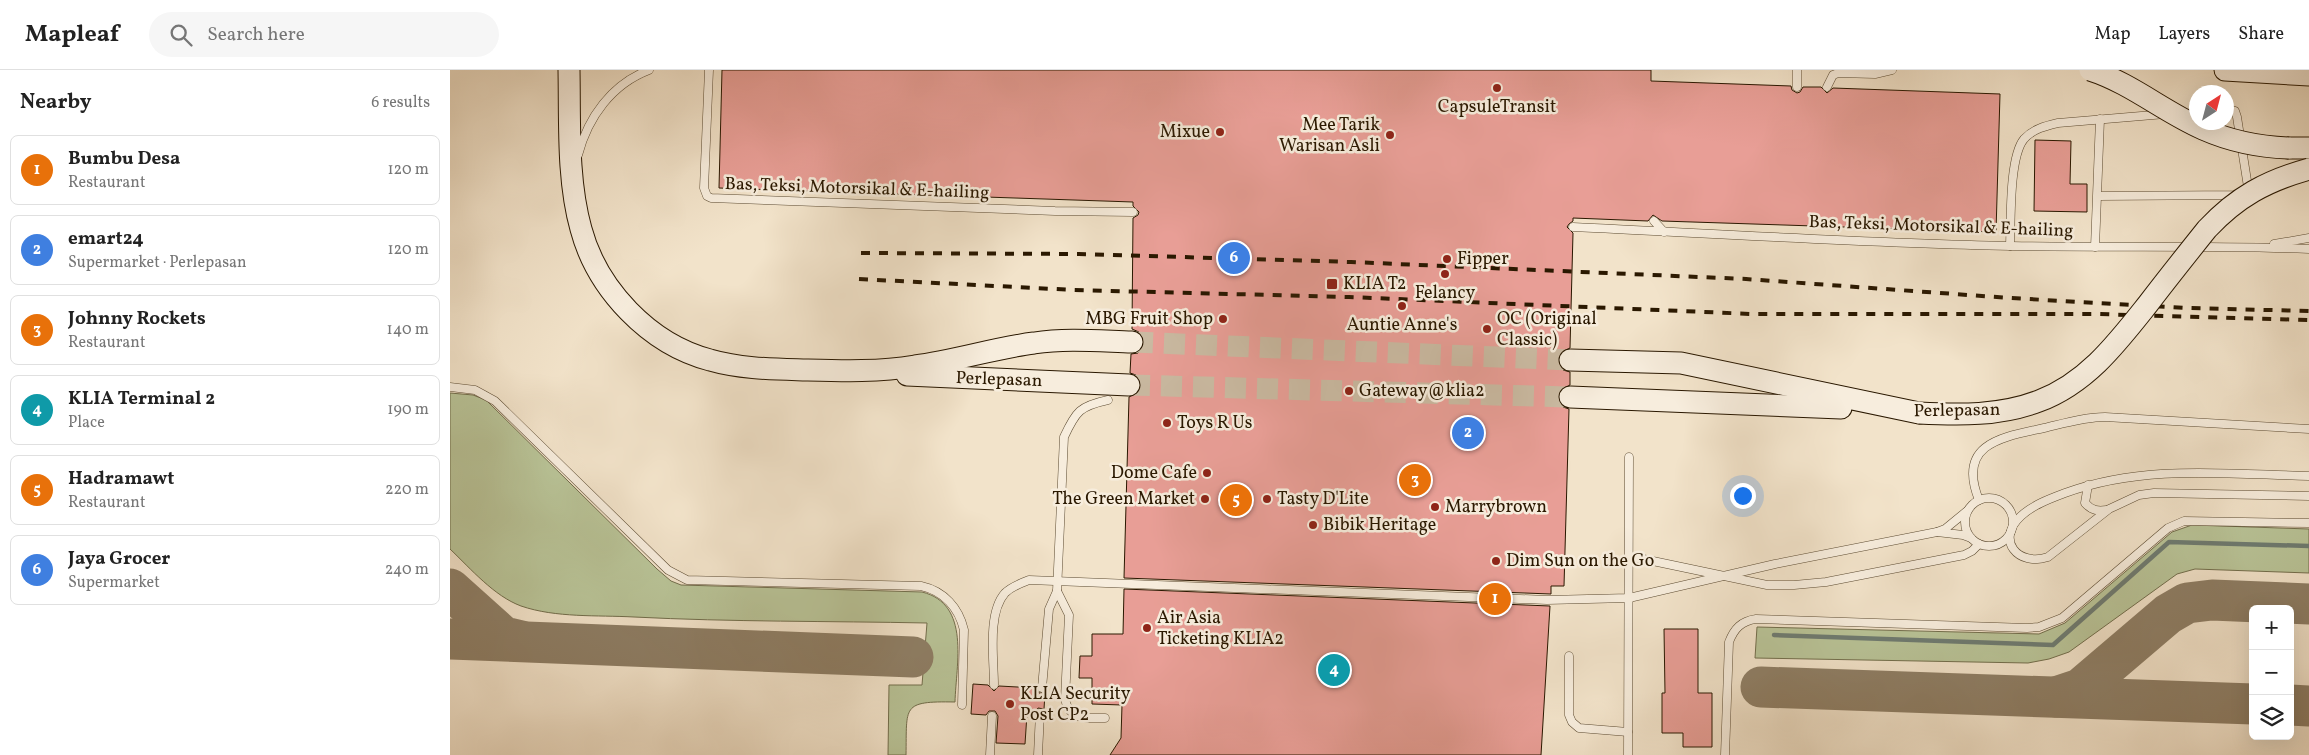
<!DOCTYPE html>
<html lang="en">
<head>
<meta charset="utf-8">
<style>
	:root { --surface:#fff; --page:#f6f6f6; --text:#222; --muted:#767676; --line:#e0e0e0; --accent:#2563eb }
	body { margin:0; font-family:Vollkorn,serif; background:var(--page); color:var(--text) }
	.controls { position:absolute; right:15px; bottom:15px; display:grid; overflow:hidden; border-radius:8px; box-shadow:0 5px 20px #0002 }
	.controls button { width:45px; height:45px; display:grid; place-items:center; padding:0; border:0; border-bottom:1px solid var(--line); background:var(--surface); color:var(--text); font:25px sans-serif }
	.compass { position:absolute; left:1739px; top:15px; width:45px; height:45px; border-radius:50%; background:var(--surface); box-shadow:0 5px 20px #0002; rotate:36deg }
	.you { position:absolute; left:1292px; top:425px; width:18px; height:18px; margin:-12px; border:4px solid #fff; border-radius:50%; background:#1a73e8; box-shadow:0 0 0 8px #1a73e833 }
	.badge { display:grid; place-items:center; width:32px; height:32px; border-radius:50%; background:var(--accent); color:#fff; font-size:16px; font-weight:700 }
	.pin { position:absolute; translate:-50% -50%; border:2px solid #fff; box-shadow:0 1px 5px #0006 }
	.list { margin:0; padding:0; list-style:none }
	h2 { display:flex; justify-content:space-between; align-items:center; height:65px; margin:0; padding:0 20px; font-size:21px }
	h2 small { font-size:16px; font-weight:400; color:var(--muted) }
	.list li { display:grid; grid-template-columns:32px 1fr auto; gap:15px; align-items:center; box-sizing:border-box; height:70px; margin:0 10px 10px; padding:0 10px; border:1px solid var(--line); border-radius:8px }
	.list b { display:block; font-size:19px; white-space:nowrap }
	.list p { margin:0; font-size:16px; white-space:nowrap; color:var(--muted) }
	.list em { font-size:16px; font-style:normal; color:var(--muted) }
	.icon { flex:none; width:28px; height:28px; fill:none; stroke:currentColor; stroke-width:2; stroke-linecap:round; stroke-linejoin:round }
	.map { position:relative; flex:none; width:1859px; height:685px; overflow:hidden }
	header { display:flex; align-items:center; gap:30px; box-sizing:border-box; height:70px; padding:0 25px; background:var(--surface); border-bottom:1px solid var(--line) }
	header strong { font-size:24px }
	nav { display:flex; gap:28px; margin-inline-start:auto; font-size:18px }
	.search { width:350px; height:45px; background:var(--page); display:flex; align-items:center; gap:12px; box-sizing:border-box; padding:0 18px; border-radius:28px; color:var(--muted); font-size:19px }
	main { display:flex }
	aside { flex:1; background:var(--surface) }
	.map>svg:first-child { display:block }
</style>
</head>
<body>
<header>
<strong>Mapleaf</strong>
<div class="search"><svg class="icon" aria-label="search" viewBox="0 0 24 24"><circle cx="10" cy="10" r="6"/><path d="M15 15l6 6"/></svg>Search here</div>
<nav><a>Map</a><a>Layers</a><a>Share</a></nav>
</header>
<main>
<aside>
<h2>Nearby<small>6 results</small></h2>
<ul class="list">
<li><span class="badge" style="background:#e8710a">1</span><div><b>Bumbu Desa</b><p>Restaurant</p></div><em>120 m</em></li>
<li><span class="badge" style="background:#3f7fe0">2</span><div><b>emart24</b><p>Supermarket · Perlepasan</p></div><em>120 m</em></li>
<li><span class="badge" style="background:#e8710a">3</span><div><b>Johnny Rockets</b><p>Restaurant</p></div><em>140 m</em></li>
<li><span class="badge" style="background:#0f9aa8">4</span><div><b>KLIA Terminal 2</b><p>Place</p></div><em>190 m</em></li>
<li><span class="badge" style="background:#e8710a">5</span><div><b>Hadramawt</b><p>Restaurant</p></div><em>220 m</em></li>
<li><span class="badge" style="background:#3f7fe0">6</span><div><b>Jaya Grocer</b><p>Supermarket</p></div><em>240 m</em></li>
</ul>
</aside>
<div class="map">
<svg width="1859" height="685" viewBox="0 0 1859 685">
	<rect width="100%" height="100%" fill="#f2e3ca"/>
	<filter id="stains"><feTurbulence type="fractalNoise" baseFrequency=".004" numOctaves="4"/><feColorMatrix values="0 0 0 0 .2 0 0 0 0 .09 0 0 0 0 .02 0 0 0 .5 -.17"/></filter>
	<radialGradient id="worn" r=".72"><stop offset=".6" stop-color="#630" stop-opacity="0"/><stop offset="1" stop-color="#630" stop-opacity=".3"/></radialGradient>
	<g fill="#b9c498" stroke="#726e4c">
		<path d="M0 323 23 325 36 330 207 499 221 511 231 515 472 522C521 534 506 594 505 632 451 631 457 636 456 685H438L439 615H472L477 553C379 551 282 552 184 547 147 545 106 548 71 536 44 526 21 499 0 479Z"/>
		<polygon points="1742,455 1859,459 1859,503 1745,499 1727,504 1619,582 1599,589 1578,593 1305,588 1307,557 1589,564 1615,553 1722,462"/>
	</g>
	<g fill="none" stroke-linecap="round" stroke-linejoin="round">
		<polyline stroke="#6e7b71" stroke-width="4.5" points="1324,565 1603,575 1719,472 1859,476"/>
		<g stroke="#8e7e65" stroke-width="41">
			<polyline points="0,519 49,563 54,567 71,571"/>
			<polyline points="0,569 463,587"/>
			<polyline points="1311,617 1803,634"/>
			<polyline points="1606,627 1630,619 1718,544 1737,533 1762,530 1859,534"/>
			<polyline points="1840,635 1859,636"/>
		</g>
	</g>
	<g fill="#e89e96" stroke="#2a1800">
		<polygon points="272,0 1201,0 1201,11 1341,16 1342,20 1347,23 1350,22 1353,17 1371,17 1377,23 1383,18 1550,24 1546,162 1212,151 1203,145 1198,151 1123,148 1123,151 1119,154 1117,157 1123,163 1120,278 1110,283 1108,290 1113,300 1120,302 1120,315 1110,320 1108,327 1113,337 1119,339 1114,516 1101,516 1101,524 674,508 679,327 689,322 691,315 686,305 680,303 681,284 688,283 693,278 694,272 689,262 682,259 683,148 688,145 689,142 683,136 683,132 269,118"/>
		<polygon points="1585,70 1621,71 1620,114 1637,114 1637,142 1584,141"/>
		<polygon points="674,519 1100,536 1091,685 660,685 671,668 672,635 642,634 642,608 629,608 630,586 642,586 642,564 673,564"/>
		<polygon points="1214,559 1248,559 1248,623 1262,623 1262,677 1233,677 1233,663 1212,663 1212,623 1215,623"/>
		<polygon points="523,614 538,615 544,621 549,616 586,618 589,623 595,623 594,639 588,638 584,645 577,644 575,674 546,673 548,646 545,641 539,641 536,645 521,644"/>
	</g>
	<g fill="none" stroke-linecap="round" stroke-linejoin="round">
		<g stroke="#cabaa2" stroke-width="21" stroke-dasharray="21 11" stroke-linecap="butt">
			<polyline points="682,272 1120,290"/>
			<polyline points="679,315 1120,327"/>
		</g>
		<g stroke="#5c4b32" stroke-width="9">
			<g id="lane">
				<polyline points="259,0 254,118 257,126 261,128 605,141 683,142"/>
				<polyline points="1347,0 1347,17"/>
				<polyline points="1377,17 1383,5 1388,3 1425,4 1442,0"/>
				<path d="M128 85C138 47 162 14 199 0"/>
				<polyline points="1648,126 1791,125 1797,122 1798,117 1787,47 1785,41 1776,39"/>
				<polyline points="1204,151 1214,162"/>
				<path d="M1123 157C1269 164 1415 173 1561 176 1660 178 1760 175 1859 179"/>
				<polyline points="1824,174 1859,168"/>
				<path d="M1560 176C1561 151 1559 87 1574 69 1583 59 1595 56 1608 53L1715 44"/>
				<polyline points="1645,177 1650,49"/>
				<path d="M0 317 25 320 45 331 218 500 237 510 471 516C494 521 509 538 514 560L512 635"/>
				<path d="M1859 406C1776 404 1694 394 1615 423 1599 429 1583 435 1571 446 1545 470 1568 497 1598 487L1659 439 1689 425 1704 423 1859 426"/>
				<path d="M1638 415 1635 433C1642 441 1648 441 1657 440"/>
				<circle cx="1539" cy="452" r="24"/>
				<path d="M1529 430C1506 373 1553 367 1594 358 1615 353 1635 347 1655 347L1859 359"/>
				<polyline points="1517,441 1495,459 1487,462 1513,465 1521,468"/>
				<polyline points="1179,486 1317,515 1344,515 1376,512 1514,485 1522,481 1529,474"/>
				<path d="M607 521 619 545 615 629C619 651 637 648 655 648"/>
				<polyline points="1119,586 1119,645 1122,652 1129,658 1178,662"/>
				<path d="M544 615C544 590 537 543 555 523 561 517 571 513 579 510L1097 530 1179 528 1325 494 1487 462"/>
				<path d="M592 618 599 539 607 521 614 367C626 341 630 336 658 330"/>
				<polyline points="540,685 542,646"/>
				<polyline points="588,685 590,643"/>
				<polyline points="1178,685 1179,387"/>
				<path d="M1275 685 1279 572C1284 559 1291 551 1306 549L1577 558 1589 557 1612 548 1718 458 1734 451 1859 453"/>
			</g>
		</g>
		<g stroke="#2a1800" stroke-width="23">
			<g id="secondary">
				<path d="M119 0C120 52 117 109 131 159 147 219 199 274 260 290 291 299 324 299 357 300 394 301 429 302 465 296 505 291 544 278 584 273 616 268 649 271 682 272"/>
				<polyline points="1775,0 1859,5"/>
				<polyline points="1839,78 1859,78"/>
				<polyline points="1120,290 1231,293 1469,343"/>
				<polyline points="457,305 679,315"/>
				<polyline points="1120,327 1391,338"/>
			</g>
		</g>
		<use href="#lane" stroke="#f7eddd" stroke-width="8"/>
		<use href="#secondary" stroke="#f7eddd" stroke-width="21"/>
		<g stroke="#2a1800" stroke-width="4" stroke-dasharray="9 9" stroke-linecap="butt">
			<polyline points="411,183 629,184 901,192 1296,209 1560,228 1737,238 1859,241"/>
			<polyline points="409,209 624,220 899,227 1302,244 1646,244 1859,250"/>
		</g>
		<g stroke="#2a1800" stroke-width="23" stroke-linecap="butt">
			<g id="secondary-bridge">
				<path d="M1640 0C1681 13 1714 42 1753 59 1780 71 1809 77 1839 78"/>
				<path d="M1469 343C1509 345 1550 346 1589 331 1637 313 1667 273 1698 234 1717 209 1737 184 1757 159 1787 127 1816 111 1859 99"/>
			</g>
		</g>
		<use href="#secondary-bridge" stroke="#f7eddd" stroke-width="21"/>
	</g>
	<g fill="#8f2418" stroke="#f7eddd" stroke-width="2">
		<circle cx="1047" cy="18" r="5"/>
		<circle cx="770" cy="62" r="5"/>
		<circle cx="940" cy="65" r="5"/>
		<circle cx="997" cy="189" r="5"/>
		<circle cx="995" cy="204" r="5"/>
		<rect x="876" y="208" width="12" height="12" rx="2.5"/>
		<circle cx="952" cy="236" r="5"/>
		<circle cx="773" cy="249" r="5"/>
		<circle cx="1037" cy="259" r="5"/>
		<circle cx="899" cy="321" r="5"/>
		<circle cx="717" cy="353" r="5"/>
		<circle cx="757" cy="403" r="5"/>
		<circle cx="755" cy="429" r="5"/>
		<circle cx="817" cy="429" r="5"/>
		<circle cx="985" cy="437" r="5"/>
		<circle cx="863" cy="455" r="5"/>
		<circle cx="1046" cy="491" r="5"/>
		<circle cx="697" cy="558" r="5"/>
		<circle cx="560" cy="634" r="5"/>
	</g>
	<g text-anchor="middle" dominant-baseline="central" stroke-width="5" stroke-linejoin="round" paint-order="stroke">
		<g font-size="18" fill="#2a1800" stroke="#f7eddd" text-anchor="start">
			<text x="1047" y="37" text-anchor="middle">CapsuleTransit</text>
			<text x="930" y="55" text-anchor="end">Mee Tarik<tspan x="930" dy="21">Warisan Asli</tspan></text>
			<text x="760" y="62" text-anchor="end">Mixue</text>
			<text x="1007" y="189">Fipper</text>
			<text x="893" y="214">KLIA T2</text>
			<text x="995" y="223" text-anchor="middle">Felancy</text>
			<text x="763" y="249" text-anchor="end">MBG Fruit Shop</text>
			<text x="1047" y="249">OC (Original<tspan x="1047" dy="21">Classic)</tspan></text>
			<text x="952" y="255" text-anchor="middle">Auntie Anne's</text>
			<text x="909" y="321">Gateway@klia2</text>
			<text x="727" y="353">Toys R Us</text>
			<text x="747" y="403" text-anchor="end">Dome Cafe</text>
			<text x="745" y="429" text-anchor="end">The Green Market</text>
			<text x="827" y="429">Tasty D'Lite</text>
			<text x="995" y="437">Marrybrown</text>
			<text x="873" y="455">Bibik Heritage</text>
			<text x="1056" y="491">Dim Sun on the Go</text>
			<text x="707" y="548">Air Asia<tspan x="707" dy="21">Ticketing KLIA2</tspan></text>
			<text x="570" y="624">KLIA Security<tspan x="570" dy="21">Post CP2</tspan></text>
		</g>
		<g font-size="18" fill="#2a1800" stroke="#f7eddd">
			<text transform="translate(407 119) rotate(2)">Bas, Teksi, Motorsikal &amp; E-hailing</text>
			<text transform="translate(1491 157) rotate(2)">Bas, Teksi, Motorsikal &amp; E-hailing</text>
			<text transform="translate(549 310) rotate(2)">Perlepasan</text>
			<text transform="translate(1507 341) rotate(-1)">Perlepasan</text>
		</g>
	</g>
	<rect width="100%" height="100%" filter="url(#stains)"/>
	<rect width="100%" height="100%" fill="url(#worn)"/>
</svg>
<div class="controls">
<button>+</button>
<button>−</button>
<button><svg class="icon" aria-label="layers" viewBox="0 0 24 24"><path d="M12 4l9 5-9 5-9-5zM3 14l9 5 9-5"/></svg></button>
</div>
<svg class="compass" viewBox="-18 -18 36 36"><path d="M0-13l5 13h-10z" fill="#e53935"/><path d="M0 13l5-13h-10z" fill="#767676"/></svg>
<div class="you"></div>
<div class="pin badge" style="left:1045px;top:529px;background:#e8710a">1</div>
<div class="pin badge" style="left:1018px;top:363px;background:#3f7fe0">2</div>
<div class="pin badge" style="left:965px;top:410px;background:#e8710a">3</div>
<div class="pin badge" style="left:884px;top:600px;background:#0f9aa8">4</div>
<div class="pin badge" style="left:786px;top:430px;background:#e8710a">5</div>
<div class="pin badge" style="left:784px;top:188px;background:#3f7fe0">6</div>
</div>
</main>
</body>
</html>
